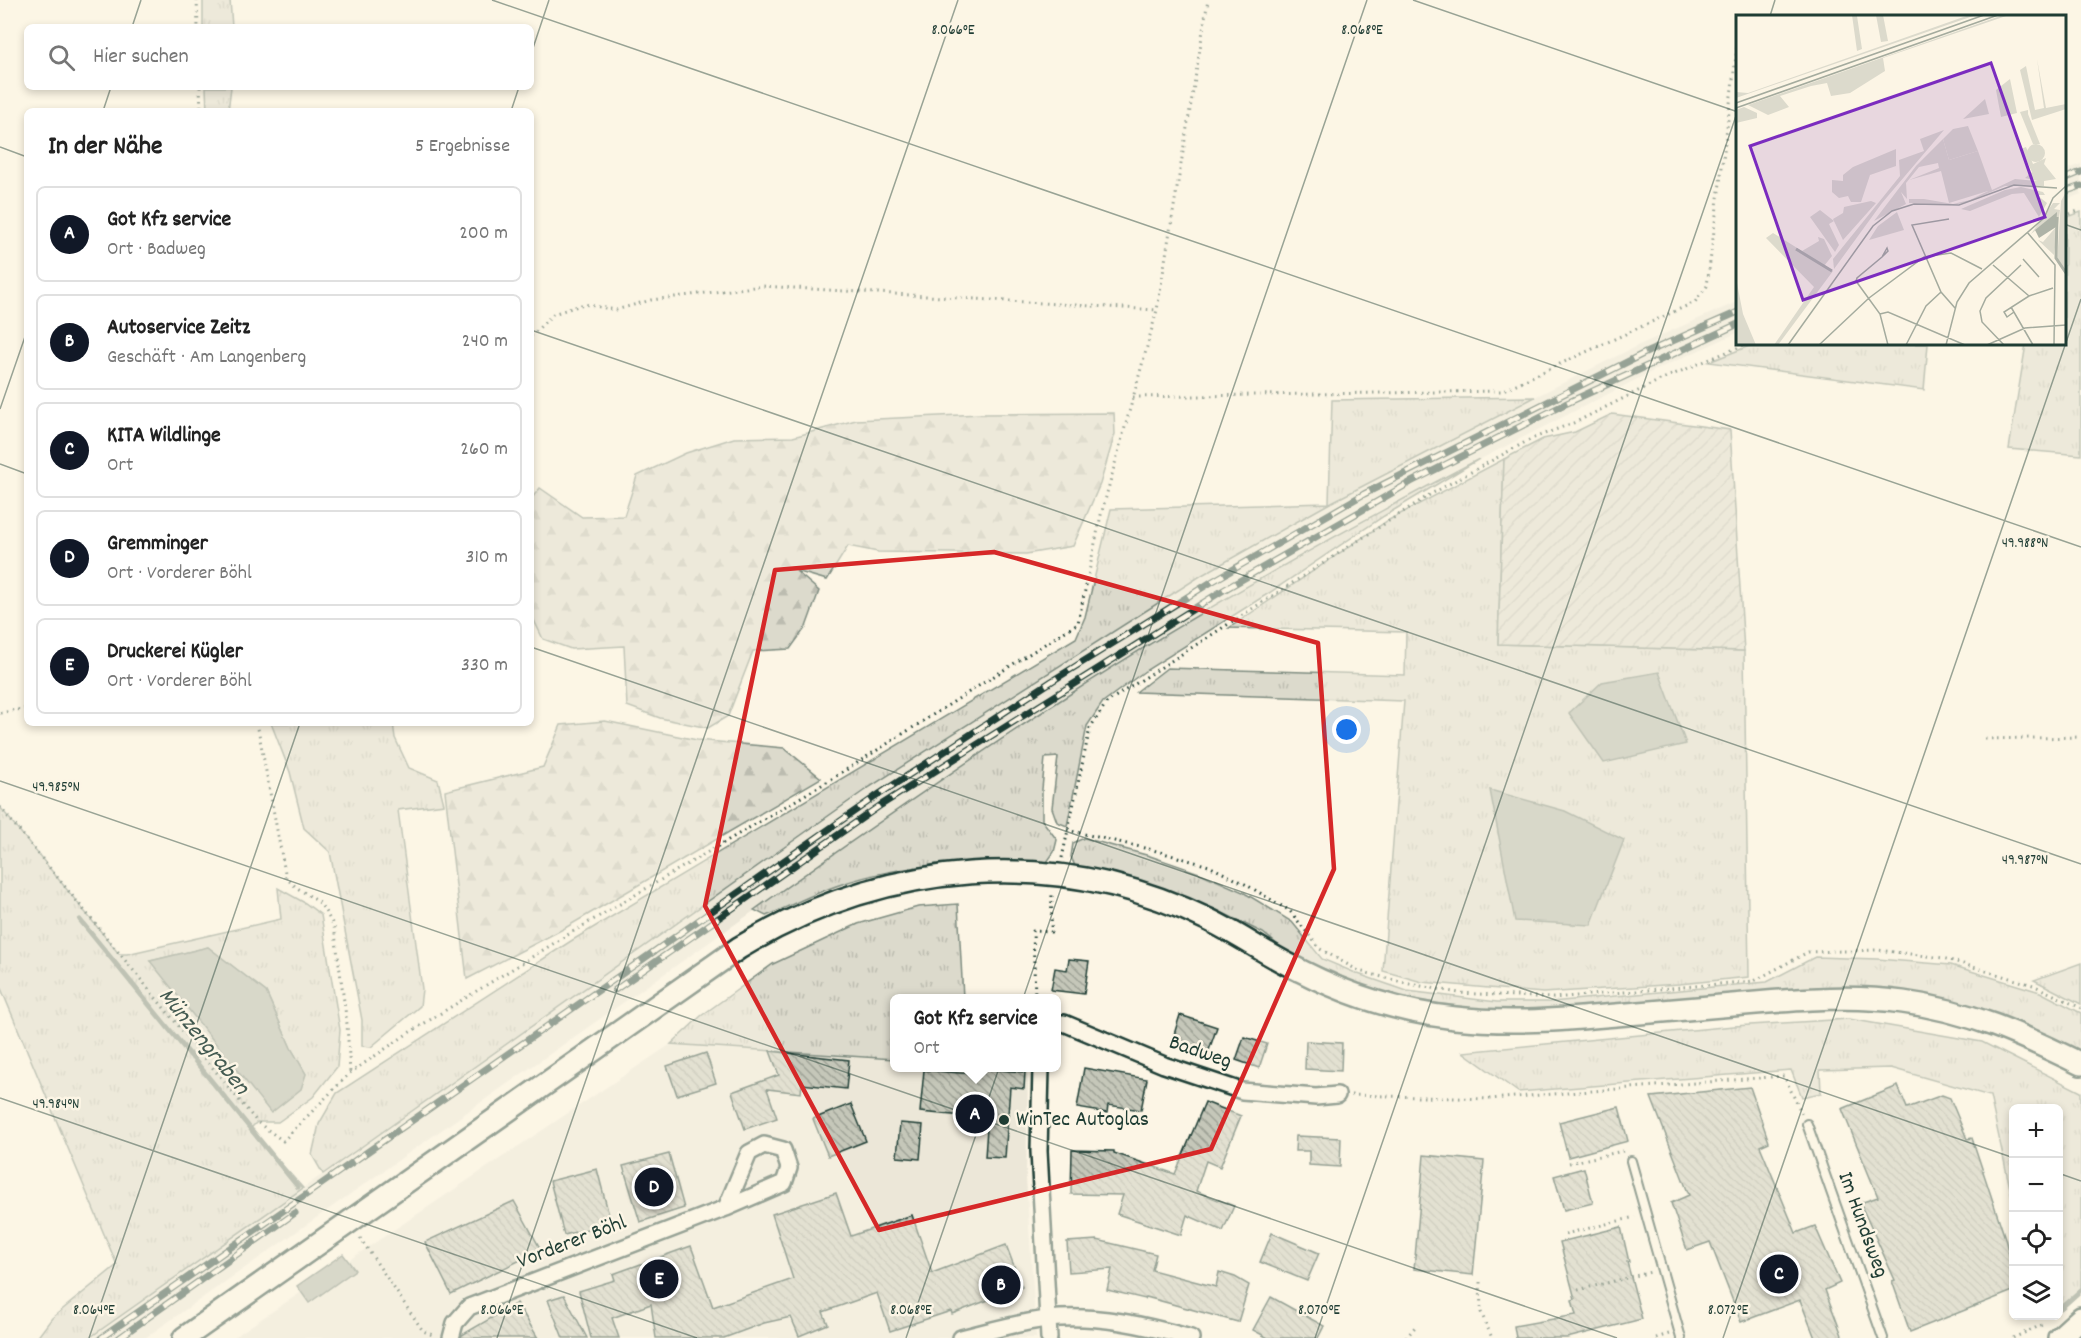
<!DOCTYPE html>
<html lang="de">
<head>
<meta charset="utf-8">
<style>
	:root { --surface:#fff; --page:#f6f6f6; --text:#222; --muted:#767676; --line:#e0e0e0; --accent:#111827 }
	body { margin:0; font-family:Dekko,sans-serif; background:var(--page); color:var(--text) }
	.controls { position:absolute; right:18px; bottom:18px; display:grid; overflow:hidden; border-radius:9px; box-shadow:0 3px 9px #0003 }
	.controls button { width:54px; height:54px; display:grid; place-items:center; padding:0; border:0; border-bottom:2px solid var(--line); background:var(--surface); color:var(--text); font:30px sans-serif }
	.you { position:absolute; left:1347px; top:730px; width:21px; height:21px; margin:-15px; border:4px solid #fff; border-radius:50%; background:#1a73e8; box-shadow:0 0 0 9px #1a73e833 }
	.badge { display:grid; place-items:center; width:39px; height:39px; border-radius:50%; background:var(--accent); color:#fff; font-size:20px; font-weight:700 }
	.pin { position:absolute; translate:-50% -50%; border:3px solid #fff; box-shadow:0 2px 6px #0006 }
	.popup { position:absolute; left:890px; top:994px; width:171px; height:78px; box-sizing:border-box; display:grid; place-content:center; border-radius:9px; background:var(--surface); filter:drop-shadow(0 2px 4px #0005); font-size:20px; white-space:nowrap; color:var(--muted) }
	.popup b { font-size:22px; color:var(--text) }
	.popup::after { content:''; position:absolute; left:50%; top:100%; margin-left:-12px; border:12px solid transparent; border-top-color:var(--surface) }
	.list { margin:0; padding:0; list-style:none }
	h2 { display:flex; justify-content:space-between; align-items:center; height:78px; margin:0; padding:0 24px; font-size:26px }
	h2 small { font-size:20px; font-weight:400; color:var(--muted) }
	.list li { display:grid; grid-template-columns:39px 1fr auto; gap:18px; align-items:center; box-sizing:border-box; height:96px; margin:0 12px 12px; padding:0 12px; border:2px solid var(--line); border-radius:9px }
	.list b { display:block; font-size:22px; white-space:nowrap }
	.list p { margin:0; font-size:20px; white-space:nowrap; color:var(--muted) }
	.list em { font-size:20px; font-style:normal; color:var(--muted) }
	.icon { flex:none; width:33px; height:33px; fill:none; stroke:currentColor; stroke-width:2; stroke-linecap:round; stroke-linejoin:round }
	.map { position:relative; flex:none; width:2081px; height:1338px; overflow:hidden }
	.search { position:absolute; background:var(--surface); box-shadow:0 3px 9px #0003; left:24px; top:24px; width:510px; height:66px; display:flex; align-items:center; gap:15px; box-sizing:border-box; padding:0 21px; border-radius:9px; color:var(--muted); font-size:22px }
	.panel { position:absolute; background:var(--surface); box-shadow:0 3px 9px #0003; left:24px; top:108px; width:510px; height:618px; border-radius:9px }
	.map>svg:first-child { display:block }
</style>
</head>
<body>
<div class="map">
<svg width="2081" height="1338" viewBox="0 0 2081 1338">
	<defs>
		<pattern id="grass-tufts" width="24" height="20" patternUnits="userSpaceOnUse" patternTransform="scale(1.5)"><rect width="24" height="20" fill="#dcdacc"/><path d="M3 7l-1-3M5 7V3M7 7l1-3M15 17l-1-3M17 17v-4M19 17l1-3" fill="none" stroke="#bcbcb0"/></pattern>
		<pattern id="forest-firs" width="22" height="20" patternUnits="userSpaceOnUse" patternTransform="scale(1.5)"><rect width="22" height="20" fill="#dcdacc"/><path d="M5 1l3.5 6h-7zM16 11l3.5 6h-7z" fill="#bcbcb0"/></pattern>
		<pattern id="garden-furrows" width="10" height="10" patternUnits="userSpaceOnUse" patternTransform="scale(1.5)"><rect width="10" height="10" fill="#dcdacc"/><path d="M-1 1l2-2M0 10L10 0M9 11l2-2" fill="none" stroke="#bcbcb0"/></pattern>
		<pattern id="building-back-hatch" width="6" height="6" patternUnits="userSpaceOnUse" patternTransform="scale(1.5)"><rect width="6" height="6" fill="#c5c7b9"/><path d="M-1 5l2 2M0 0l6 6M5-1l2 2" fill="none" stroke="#9fa397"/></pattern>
	</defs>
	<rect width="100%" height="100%" fill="#fcf5e5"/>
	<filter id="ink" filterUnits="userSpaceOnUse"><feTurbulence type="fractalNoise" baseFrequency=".0167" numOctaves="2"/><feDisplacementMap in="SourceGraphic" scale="12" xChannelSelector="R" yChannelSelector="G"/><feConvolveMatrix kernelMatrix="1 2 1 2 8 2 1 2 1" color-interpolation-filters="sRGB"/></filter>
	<g filter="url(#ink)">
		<g fill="#ece7d8">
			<polygon points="2081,164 2081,194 2065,200 2065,170"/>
			<polygon points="1737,302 1737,333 1653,371 1381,510 1228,598 1065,697 892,814 145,1338 89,1338 210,1254 865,790 1202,575 1330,503 1461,434 1639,345"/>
			<polygon points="671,1044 894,1059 894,1068 1004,1068 1028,1070 1026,1177 1036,1338 233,1338"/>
		</g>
		<g fill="url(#grass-tufts)" stroke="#7e8c80" stroke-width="1.5" fill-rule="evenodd">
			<polygon points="203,0 230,0 232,27 203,27"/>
			<polygon points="206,87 231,87 228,111 207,111"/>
			<polygon points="2081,212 2081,455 2009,449 2026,344 2064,344 2065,218"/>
			<polygon points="1754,344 1928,344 1924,390 1709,362"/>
			<polygon points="1535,397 1330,503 1202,575 865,790 323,1174 312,1155 319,1124 337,1093 571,941 1076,638 1085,617 1111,509 1329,503 1332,400"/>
			<path d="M1479 459 1384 516 1269 593 1145 671 1103 702 1087 726 1067 826 1057 822 1052 808 1058 757 1045 758 1042 789V820L1057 840 1054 852 1045 865C975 861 906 862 839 885 814 893 790 906 766 916L754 910C856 838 959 766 1064 698 1198 611 1338 533 1479 459Z"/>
			<polygon points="1504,459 1498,644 1744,651 1749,977 1679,984 1543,993 1422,982 1383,971 1404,701 1136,692 1167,668 1405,675 1406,632 1229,628 1387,521"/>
			<polygon points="271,723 393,723 395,738 409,768 438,780 444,804 398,810 422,989 420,1006 371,1047 362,1046 362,1020 330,852 304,828 290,772"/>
			<path d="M0 807 119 954H127L281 919 278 888 305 903 321 915 340 1030 337 1067 313 1097 278 1122H257L250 1129 303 1188 89 1338H37L52 1318 117 1265 0 986ZM208 947 266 992 291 1048 306 1074 150 961Z"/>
			<polygon points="1084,838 1150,856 1202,874 1243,892 1292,922 1322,959 1358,974 1407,991 1497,1002 1551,1002 1767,982 1815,957 1877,959 1951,965 2040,992 2081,1013 2081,1052 2053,1037 1930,996 1861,988 1771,993 1530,1016 1408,999 1356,984 1333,972 1293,957 1263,933 1217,910 1153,885 1075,866 1071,857 1073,843"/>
			<polygon points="958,904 963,998 894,998 894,1059 671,1044 701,1016 773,964 858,924 918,907"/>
			<polygon points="2081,963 2081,1004 2034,980"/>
			<polygon points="1849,1019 1982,1042 2081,1092 2081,1290 2059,1307 2058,1108 2014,1108 2013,1202 1990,1096 1891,1068 1820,1070 1821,1093 1802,1097 1791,1070 1518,1092 1463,1052 1734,1026"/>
		</g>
		<g fill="url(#forest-firs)" stroke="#7e8c80" stroke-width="1.5">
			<polygon points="1114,413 1115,434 1100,484 1073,546 1026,554 878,552 848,546 827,580 796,571 819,591 806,627 790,649 753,651 728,716 708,728 660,718 627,706 624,646 571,649 543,639 531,614 531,499 540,488 582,517 624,516 637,476 686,453 734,438 793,437 856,420 981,414"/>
			<polygon points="605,721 697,740 784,748 821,778 565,928 467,979 445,791 543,767 561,725"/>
		</g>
		<polygon fill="url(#garden-furrows)" stroke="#7e8c80" stroke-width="1.5" points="1612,414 1730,430 1744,651 1498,644 1504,459 1543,439 1575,432"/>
		<g fill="#aeb3a7" stroke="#758479" stroke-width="1.5">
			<polygon points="1659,672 1686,744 1604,763 1569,713 1602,682"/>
			<polygon points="1490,790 1565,811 1624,840 1591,925 1515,921"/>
			<polygon points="208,947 266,992 291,1048 306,1074 301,1089 271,1113 150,961"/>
			<polygon points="343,1254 355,1270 309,1303 297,1286"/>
		</g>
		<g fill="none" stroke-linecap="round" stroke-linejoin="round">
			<g stroke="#758479" stroke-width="5">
				<polyline points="80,920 298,1187"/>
				<polyline points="2061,1308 2081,1290"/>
			</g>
		</g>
		<g fill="url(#building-back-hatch)" stroke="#1f3d34" stroke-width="1.5">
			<polygon points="1069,959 1089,961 1084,994 1051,990 1055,968 1067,970"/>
			<polygon points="1180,1015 1217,1027 1208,1053 1172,1041"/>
			<polygon points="1244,1037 1267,1044 1259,1068 1236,1060"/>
			<polygon points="1306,1041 1342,1043 1341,1071 1305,1069"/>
			<polygon points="770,1051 849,1060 846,1089 802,1084 801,1093 767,1089 777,1118 745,1129 732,1092 779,1075"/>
			<polygon points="706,1053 716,1083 677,1095 667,1066"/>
			<polygon points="973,1068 1025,1072 1024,1089 1010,1087 1005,1158 985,1157 987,1128 964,1127 964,1116 920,1112 924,1070 972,1074"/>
			<polygon points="1084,1068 1147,1079 1141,1110 1108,1105 1107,1113 1077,1108"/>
			<polygon points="1898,1086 1907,1108 1942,1095 1950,1098 1967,1139 1972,1138 2005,1238 2013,1271 2013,1291 1910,1332 1892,1281 1895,1280 1860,1203 1878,1197 1842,1109"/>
			<polygon points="1750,1087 1769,1142 1760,1146 1796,1233 1815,1226 1840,1283 1825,1290 1843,1338 1815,1338 1800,1300 1741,1322 1710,1242 1687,1250 1671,1203 1689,1195 1651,1097"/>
			<polygon points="1205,1102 1241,1116 1220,1167 1206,1161 1196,1191 1234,1206 1223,1231 1187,1215 1181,1235 1117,1214 1123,1195 1071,1194 1072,1150 1114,1151 1114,1153 1175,1174"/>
			<polygon points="851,1104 866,1141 828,1156 813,1119"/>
			<polygon points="1619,1107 1628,1141 1568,1157 1559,1122"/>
			<polygon points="900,1123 923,1125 920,1159 897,1157"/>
			<polygon points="1296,1136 1341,1138 1340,1167 1309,1165 1309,1151 1295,1151"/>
			<polygon points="669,1154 684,1208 640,1222 623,1166"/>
			<polygon points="1424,1155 1484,1161 1473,1275 1414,1269"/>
			<polygon points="1584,1168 1593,1203 1564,1210 1554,1176"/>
			<polygon points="597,1169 611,1223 564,1235 550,1181"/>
			<polygon points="836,1193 851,1236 912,1215 932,1273 1006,1245 1022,1287 952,1314 951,1311 890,1331 877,1293 823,1312 828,1324 799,1336 791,1317 764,1323 724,1338 656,1338 651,1304 612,1318 619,1338 591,1338 579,1291 615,1280 613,1274 691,1246 713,1307 793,1279 772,1214"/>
			<polygon points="514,1201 541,1250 451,1294 425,1242"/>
			<polygon points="1621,1227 1629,1262 1627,1262 1642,1319 1567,1338 1516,1338 1514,1326 1576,1315 1572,1300 1575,1299 1560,1242"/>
			<polygon points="1272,1233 1319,1253 1307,1281 1260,1262"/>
			<polygon points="1097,1240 1156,1254 1152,1270 1216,1287 1219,1272 1235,1277 1249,1285 1238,1322 1146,1297 1145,1299 1107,1290 1112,1269 1069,1272 1067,1242"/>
			<polygon points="564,1295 587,1338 563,1338 548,1300"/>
			<polygon points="1271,1297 1324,1326 1318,1338 1268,1338 1253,1330"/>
			<polygon points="517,1303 538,1338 461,1338 462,1335"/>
		</g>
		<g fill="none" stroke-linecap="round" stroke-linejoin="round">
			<g stroke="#1f3d34" stroke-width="12">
				<g id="lane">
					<polyline points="1807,1124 1883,1338"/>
					<polyline points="1631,1161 1681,1338"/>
				</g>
			</g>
			<g stroke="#1f3d34" stroke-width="20">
				<g id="street">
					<polyline points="1056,1023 1064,1023 1164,1065 1242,1091 1316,1097 1337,1095"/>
					<polyline points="1041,1068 1039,1151 1049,1338"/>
					<polyline points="451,1338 455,1323 469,1307 726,1208 784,1183 789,1168 783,1150 764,1145 749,1153 726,1208"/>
					<path d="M961 1338C990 1331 1019 1322 1048 1319 1096 1314 1145 1325 1191 1338"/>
				</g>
			</g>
			<g stroke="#1f3d34" stroke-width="26">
				<g id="secondary">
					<path d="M184 1338 739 948C884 861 1054 844 1209 920 1240 935 1269 956 1301 971 1348 995 1401 1012 1455 1018 1508 1024 1562 1020 1616 1015 1662 1011 1709 1007 1756 1003 1805 999 1854 995 1903 1002 1970 1011 2022 1035 2081 1064"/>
					<polyline points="2059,1338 2081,1318"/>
				</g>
			</g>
			<g stroke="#1f3d34" stroke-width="3" stroke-dasharray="1.5 4.5" stroke-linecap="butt">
				<polyline points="197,0 198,27"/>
				<polyline points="200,87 201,111"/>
				<polyline points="2064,216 2081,210"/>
				<polyline points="531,336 553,314 584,304 616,310 651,300 762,286 1157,310"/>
				<polyline points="1133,397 1501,391 1695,302 1707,286 1738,40"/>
				<polyline points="0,713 27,708"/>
				<polyline points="257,723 286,878 296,887 320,903 334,926 347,1024 350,1073"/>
				<polyline points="1985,739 2081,737"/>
				<polyline points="0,807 257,1122 283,1141 350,1073 407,1034 569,934 830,780 1078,623 1101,515 1157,310 1208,0"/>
				<polyline points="1067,830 1153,850 1209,866 1245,884 1290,911 1320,949 1359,971 1410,984 1459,993 1553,998 1754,981 1808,952 1878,950 1943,958 2033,985 2081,1008"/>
				<polyline points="1062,858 1090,728 1107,702 1431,494 1531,439 1576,422 1660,380 1746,344"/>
				<polyline points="1035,998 1033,931 1051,932 1052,893"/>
				<polyline points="1351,1095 1490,1099 1784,1076 1802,1114"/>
				<polyline points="1569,1163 1623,1151"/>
				<polyline points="1565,1234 1635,1217"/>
				<polyline points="360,1238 423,1331 435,1336"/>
				<polyline points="1480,1282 1481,1312 1492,1338"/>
				<polyline points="1578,1290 1651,1272"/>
				<polyline points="1406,1338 1415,1327"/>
				<polyline points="1656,1338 1669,1334"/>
				<polyline points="2013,1338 2044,1324"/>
			</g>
			<use href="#lane" stroke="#fcf5e5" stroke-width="8"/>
			<use href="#street" stroke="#fcf5e5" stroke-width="15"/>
			<use href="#secondary" stroke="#fcf5e5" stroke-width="21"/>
			<g stroke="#1f3d34" stroke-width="7">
				<g id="rail">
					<polyline points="2064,179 2081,172"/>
					<polyline points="2064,192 2081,186"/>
					<polyline points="615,990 881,805 1222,591 1411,482 1565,404 1738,324"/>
					<polyline points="101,1338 875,797 1052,681 1213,581 1364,494 1643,354 1738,312"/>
					<polyline points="119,1338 295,1213"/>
				</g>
			</g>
			<use href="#rail" stroke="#fcf5e5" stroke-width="4.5" stroke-dasharray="14" stroke-linecap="butt"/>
		</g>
	</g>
	<path d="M0 0H2081V1338H0ZM994 552 1318 643 1334 869 1211 1149 879 1230 705 906 775 570Z" fill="#fcf5e5" fill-opacity=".55" fill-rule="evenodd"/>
	<path fill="none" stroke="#d62828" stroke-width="4.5" stroke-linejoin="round" d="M994 552 1318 643 1334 869 1211 1149 879 1230 705 906 775 570Z"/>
	<path fill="none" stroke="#1f3d34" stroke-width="1.5" stroke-opacity="0.45" d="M492 0 2081 547M1413 0 1738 112M1770 16 1775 0M132 27 141 0M531 54 549 0M103 111 111 87M511 111 519 87M0 147 27 157M2064 224 2081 230M531 330 2081 864M0 409 27 331M0 464 27 474M531 647 2014 1158M0 781 1617 1338M0 1098 697 1338M2058 1173 2081 1181M89 1338 300 723M497 1338 958 0M906 1338 1367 0M1315 1338 1738 110M1723 1338 2081 299"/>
	<circle fill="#1f3d34" stroke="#fcf5e5" stroke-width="2" cx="1004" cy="1120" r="6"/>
	<g text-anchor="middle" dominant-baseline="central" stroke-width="5" stroke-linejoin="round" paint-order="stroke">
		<g font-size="22" fill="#1f3d34" stroke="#fcf5e5">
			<text transform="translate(1200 1053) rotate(19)">Badweg</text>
			<text transform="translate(1862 1225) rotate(70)">Im Hundsweg</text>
			<text transform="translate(572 1243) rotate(-21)">Vorderer Böhl</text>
		</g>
		<g font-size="22" fill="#1f3d34" stroke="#fcf5e5" text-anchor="start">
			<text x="1016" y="1120">WinTec Autoglas</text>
		</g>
		<g font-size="24" font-style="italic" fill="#435a51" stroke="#fcf5e5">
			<text transform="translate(203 1042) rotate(51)">Münzengraben</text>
		</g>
	</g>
	<g transform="translate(1736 15)">
		<rect width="330" height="330" fill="#fcf5e5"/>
		<path d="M116 0H125L121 1 126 34 121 36ZM140 0H147L152 26 145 27ZM233 0H240L0 83V77L12 78ZM267 0H273L147 43 149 56 114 78 95 81 91 68 75 71 44 81 53 92 32 100 12 90ZM301 44 310 93 330 89V94L296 105 284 55 290 51 299 95 308 93ZM274 64 281 98 265 102 260 75ZM249 84 253 99 227 104ZM8 92 21 98V103L0 108V95ZM292 95V99L304 129H297L284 97ZM208 115 146 188 98 254 97 244 164 161 163 145 188 136 184 124ZM207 124 213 145 242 136 256 175 279 164 302 166 289 163 296 157 285 134 290 132 297 149 310 143 308 149 320 164 308 166V171H269L232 187 217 190 173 188V184H188L217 189 234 185 252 176 213 188 205 156 173 165 203 153 202 148 183 152 170 168 171 184 165 177 170 189 138 206 180 151ZM285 172 307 177 309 180H301L311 188 303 202 288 178 276 179 234 196 225 194 269 175ZM317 188H324L318 194 324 195 318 240 302 225 307 227 320 212V198L295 219ZM84 195 98 206 93 209 103 230 99 237 74 202ZM161 197 168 215 133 225 142 211ZM37 218 66 236 83 226 82 222 88 224 96 241 88 251 97 256 42 330H38L78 272 30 223Z" fill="#dcdacc"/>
		<path d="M160 134V151L134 160 125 187H115L112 181 103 183 96 177V165L107 166V160L117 152ZM135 186 140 188 107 225 97 204 107 198 108 192Z" fill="#dcdacc"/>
		<path d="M330 177V256L321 247 325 186Z" fill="#dcdacc"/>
		<path d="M232 111 242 136 213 145 207 124 217 114ZM291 138a9 9 0 1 1 18 0a9 9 0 1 1-18 0Z" fill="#dcdacc"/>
		<path d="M0 263 7 299 20 330H0Z" fill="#dcdacc"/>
		<path d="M321 197 320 212 303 223 299 215Z" fill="#aeb3a7"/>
		<path fill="none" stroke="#aeb3a7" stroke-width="3" d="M321 202 320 243 330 258M60 234 96 256"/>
		<path fill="none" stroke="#a4ab9e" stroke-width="1.5" d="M0 88 248 0M0 93 262 0M213 204 176 210 205 277 219 293M291 217 319 250 318 330M146 242 151 233 152 236 146 242 121 263 120 266 144 299 152 330M287 244 303 262M257 250 293 281M275 292 297 330M278 297 271 302 268 297 293 281 317 273M144 299 152 297 229 330M52 330 137 211 156 196 178 189 223 190 278 170 321 173M83 330 133 283 188 242 215 238 246 254M170 330 190 291 205 277M210 330 221 287 233 268 308 203 317 183 330 171M251 330 289 313 330 310M268 330 246 307 244 296 250 283 285 250"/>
		<path fill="#7b2cbf" fill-opacity="0.15" stroke="#7b2cbf" stroke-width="3" d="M255 48 309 202 67 285 14 131Z"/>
		<rect width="330" height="330" fill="none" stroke="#1f3d34" stroke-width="3"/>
	</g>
	<g font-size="15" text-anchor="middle" fill="#1f3d34" stroke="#fcf5e5" stroke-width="5" stroke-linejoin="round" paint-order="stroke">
		<text x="1362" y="34">8.068°E</text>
		<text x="953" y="34">8.066°E</text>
		<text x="2025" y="547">49.988°N</text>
		<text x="56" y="791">49.985°N</text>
		<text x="2025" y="864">49.987°N</text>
		<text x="56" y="1108">49.984°N</text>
		<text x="94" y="1314">8.064°E</text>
		<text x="502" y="1314">8.066°E</text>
		<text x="911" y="1314">8.068°E</text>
		<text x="1319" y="1314">8.070°E</text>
		<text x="1728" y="1314">8.072°E</text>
	</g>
</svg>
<div class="controls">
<button>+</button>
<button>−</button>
<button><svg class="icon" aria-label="locate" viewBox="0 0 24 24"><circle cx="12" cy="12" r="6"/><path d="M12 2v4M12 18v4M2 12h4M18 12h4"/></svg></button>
<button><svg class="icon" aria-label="layers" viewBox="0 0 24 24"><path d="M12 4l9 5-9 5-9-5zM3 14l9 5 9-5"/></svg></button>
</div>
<div class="you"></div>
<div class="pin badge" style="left:975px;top:1114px">A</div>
<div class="popup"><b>Got Kfz service</b>Ort</div>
<div class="pin badge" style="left:1001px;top:1285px">B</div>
<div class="pin badge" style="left:1779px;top:1274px">C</div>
<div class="pin badge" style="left:654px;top:1187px">D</div>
<div class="pin badge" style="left:659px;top:1279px">E</div>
<div class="search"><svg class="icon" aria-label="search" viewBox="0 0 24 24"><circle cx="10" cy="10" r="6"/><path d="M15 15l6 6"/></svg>Hier suchen</div>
<section class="panel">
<h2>In der Nähe<small>5 Ergebnisse</small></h2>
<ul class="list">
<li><span class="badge">A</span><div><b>Got Kfz service</b><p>Ort · Badweg</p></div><em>200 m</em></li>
<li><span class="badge">B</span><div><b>Autoservice Zeitz</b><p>Geschäft · Am Langenberg</p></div><em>240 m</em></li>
<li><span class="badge">C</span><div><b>KITA Wildlinge</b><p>Ort</p></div><em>260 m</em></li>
<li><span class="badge">D</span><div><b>Gremminger</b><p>Ort · Vorderer Böhl</p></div><em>310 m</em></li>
<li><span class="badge">E</span><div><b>Druckerei Kügler</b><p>Ort · Vorderer Böhl</p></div><em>330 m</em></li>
</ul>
</section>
</div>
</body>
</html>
